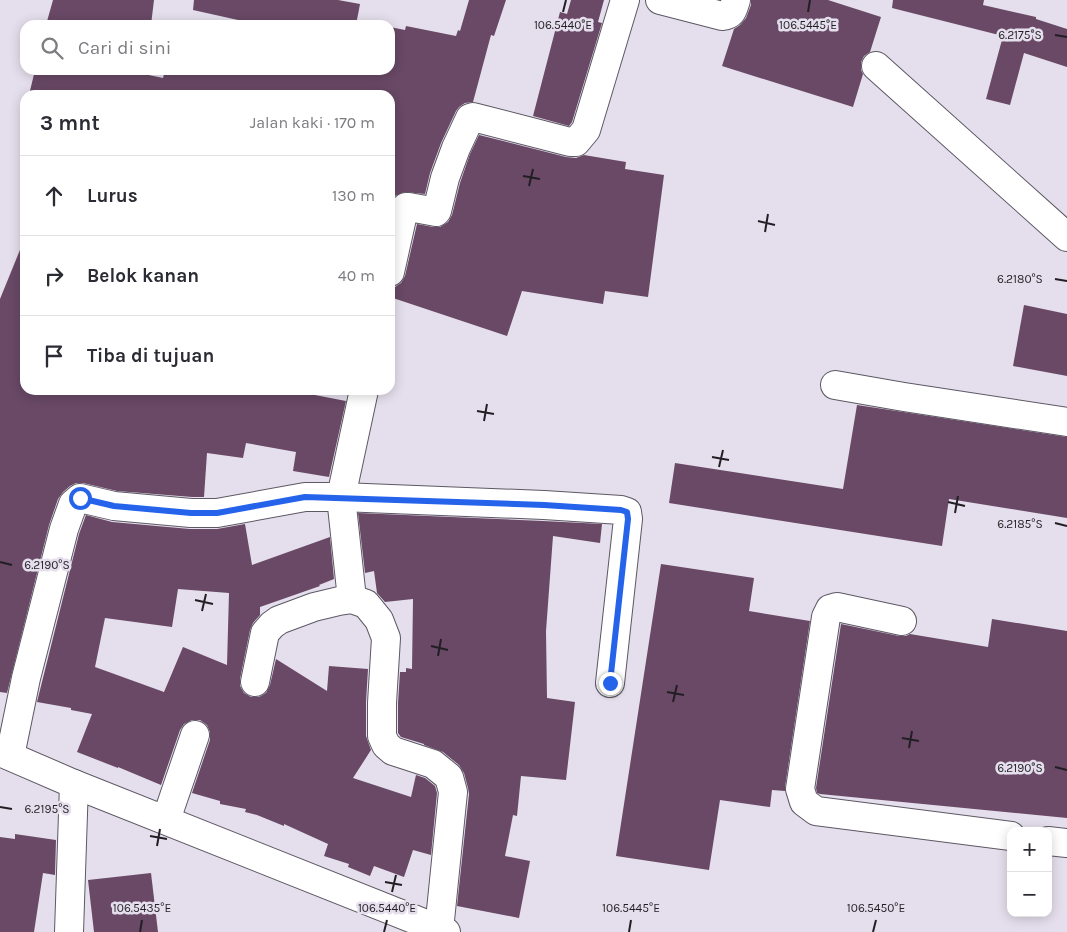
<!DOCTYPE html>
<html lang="id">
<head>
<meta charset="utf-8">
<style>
	:root { --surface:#fff; --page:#f7f7f7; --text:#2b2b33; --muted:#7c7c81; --line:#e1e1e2 }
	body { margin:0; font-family:Karla,sans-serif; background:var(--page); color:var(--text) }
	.controls { position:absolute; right:15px; bottom:15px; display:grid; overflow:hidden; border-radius:10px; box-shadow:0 2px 12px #0003 }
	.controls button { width:45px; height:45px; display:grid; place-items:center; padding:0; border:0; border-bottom:1px solid var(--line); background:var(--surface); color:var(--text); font:25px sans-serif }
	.stop { position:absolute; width:15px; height:15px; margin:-11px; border:4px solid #2563eb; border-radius:50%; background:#fff }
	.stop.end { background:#2563eb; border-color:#fff; box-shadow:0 1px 5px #0008 }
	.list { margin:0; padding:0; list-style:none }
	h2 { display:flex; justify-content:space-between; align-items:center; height:65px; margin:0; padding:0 20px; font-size:21px }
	h2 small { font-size:16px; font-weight:400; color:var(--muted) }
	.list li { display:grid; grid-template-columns:32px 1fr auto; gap:15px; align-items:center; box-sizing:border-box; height:80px; padding:0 20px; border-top:1px solid var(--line) }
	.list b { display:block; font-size:19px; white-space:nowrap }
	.list em { font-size:16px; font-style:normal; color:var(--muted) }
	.icon { flex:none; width:28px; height:28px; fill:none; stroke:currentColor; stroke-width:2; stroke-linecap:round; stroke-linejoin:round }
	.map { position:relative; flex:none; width:1067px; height:932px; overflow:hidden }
	.search { position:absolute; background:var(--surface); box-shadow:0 2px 12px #0003; left:20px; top:20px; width:375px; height:55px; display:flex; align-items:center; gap:12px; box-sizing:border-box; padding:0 18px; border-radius:15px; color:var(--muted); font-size:19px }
	.panel { position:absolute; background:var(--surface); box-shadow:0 2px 12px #0003; left:20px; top:90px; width:375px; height:305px; border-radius:15px }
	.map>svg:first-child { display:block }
</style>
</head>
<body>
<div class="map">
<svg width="1067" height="932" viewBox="0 0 1067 932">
	<rect width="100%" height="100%" fill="#e5dfed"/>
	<g fill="#694966" fill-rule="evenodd">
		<polygon points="53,0 154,0 151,25 46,25"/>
		<polygon points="194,0 338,0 360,4 356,25 261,25 193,10"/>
		<polygon points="469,0 506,0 494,36 491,35 473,102 465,103 459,107 456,111 441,143 430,173 425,194 405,192 395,196 390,203 390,95 29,95 35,70 125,70 163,78 165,70 390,70 390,27 405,30 406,26 456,36 458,30 460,31"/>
		<polygon points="571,0 604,0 598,22 602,23 572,122 569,126 533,116 560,12 567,14"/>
		<polygon points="751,0 828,0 881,17 870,52 864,56 861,62 861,70 863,74 853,107 722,66 734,29 740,25 746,18 751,5"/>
		<polygon points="893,0 984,0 983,5 1036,17 1036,19 1067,29 1067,67 1024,53 1010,105 986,99 1003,36 892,8"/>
		<polygon points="479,135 566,157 576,158 584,155 626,162 625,169 664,175 648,297 605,291 603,304 522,291 507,336 390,297 390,287 395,287 401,283 405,276 417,224 433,227 440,227 448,222 452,215 460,183 470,154"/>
		<polygon points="24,240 25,240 25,390 289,390 346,401 329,477 293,471 296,452 246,443 243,458 207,453 204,497 192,497 117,491 83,483 76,483 70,486 63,492 58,499 49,525 7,693 0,692 0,299"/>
		<polygon points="1024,305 1067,314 1067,376 1013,366"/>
		<polygon points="857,405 1067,437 1067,518 949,499 942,546 669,503 675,463 843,489"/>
		<polygon points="358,513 543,521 602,524 600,543 553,536 546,631 547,698 575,702 566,780 521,776 517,816 513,815 505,856 530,861 519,918 457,906 469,794 468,788 464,773 459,765 443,752 424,745 424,744 401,737 398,733 398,703 400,672 406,672 406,668 412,669 413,599 385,602 377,593 374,571 365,573"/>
		<path d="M86 515 112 522 190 529H217L245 524 252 565 330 537 334 579 319 585 320 586 260 607V615L253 623 250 630 240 679V686L244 693 251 697H259L266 693 270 685 276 659 327 691 329 666 368 669 366 702V736L371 750 353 778 411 797 416 775 425 778 435 786 437 793 431 855 413 850 404 877 374 866 370 876 348 867 349 864 324 856 328 844 284 824V826L257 815 245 812 246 809 220 804V801L192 793 210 740V732L207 725 200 720H192L184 724 180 730 161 785 118 767V768L77 752 92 714 71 710V708L37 702 79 534ZM178 589 229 593 227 665 183 647 164 692 95 667 105 618 172 627Z"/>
		<polygon points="661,564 754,578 749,611 810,621 785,787 785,791 772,790 770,807 720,800 709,870 616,856"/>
		<polygon points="992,619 1067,631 1067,818 820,794 817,793 816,788 841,624 899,636 906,636 910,634 988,647"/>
		<polygon points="15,834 56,840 55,875 43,873 34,932 0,932 0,837 15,839"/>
		<polygon points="151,873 158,932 94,932 88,880"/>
	</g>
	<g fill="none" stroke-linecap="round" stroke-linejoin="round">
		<g stroke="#5d5864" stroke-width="30">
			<g id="minor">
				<path d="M660 0 722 16C733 15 733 9 736 0"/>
				<polyline points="876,66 1067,237"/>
				<polyline points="390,272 404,209 406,207 409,207 436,212 437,211 445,178 456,148 470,118 473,117 570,142 576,142 586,130 625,0"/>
				<polyline points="835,385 904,397 1067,422"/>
				<polyline points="364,390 341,497 544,505 621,510 627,512 628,519 610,683"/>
				<polyline points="902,621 837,607 830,609 826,617 800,789 804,802 816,811 1011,836"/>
				<polyline points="255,682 265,633 272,625 279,620 314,607 339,601 352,599 366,604 379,620 386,638 382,703 382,736 386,745 393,751 433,764 449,777 453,792 439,930"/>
				<polyline points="0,752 74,784 446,932"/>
				<polyline points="10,756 26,678 64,529 73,504 80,498 114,506 191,513 217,513 305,497 341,497 352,599"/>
				<polyline points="166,820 195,735"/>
				<polyline points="1048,841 1067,843"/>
				<polyline points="69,932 74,784"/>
			</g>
		</g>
		<use href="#minor" stroke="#fff" stroke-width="28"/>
	</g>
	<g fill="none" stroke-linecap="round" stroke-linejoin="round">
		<polyline stroke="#2563eb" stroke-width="6" points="80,498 114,506 191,513 217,513 305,497 544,505 621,510 627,512 628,519 610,683"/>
	</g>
	<path fill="none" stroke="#221f24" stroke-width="2" d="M563 12 566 0M808 12 810 0M1055 35 1067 37M523 176 540 179M529 186 533 169M758 221 775 225M765 232 768 214M1055 279 1067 281M477 411 494 414M484 421 487 404M712 457 729 460M719 467 723 450M948 502 965 506M955 513 958 496M1055 523 1067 526M0 562 12 565M195 600 213 604M202 611 206 594M431 646 448 650M438 656 441 639M667 692 684 695M673 702 677 685M902 738 919 741M909 748 912 731M1055 767 1067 770M0 807 12 809M150 836 167 839M157 846 160 829M385 882 402 885M392 892 396 875M140 932 142 920M384 932 387 920M629 932 631 920M873 932 876 920"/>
	<g font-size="12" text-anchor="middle" fill="#221f24" stroke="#e5dfed" stroke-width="5" stroke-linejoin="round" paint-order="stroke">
		<text x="563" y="29">106.5440°E</text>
		<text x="808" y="29">106.5445°E</text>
		<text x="1020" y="39">6.2175°S</text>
		<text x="1020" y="283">6.2180°S</text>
		<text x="1020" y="528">6.2185°S</text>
		<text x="47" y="569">6.2190°S</text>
		<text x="1020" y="772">6.2190°S</text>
		<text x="47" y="813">6.2195°S</text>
		<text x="142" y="912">106.5435°E</text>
		<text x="387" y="912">106.5440°E</text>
		<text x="631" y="912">106.5445°E</text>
		<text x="876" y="912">106.5450°E</text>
	</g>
</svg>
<div class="controls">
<button>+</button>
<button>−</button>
</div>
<div class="stop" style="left:80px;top:498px"></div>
<div class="stop end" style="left:610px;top:683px"></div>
<div class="search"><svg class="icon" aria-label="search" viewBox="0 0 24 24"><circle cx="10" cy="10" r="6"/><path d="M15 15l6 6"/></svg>Cari di sini</div>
<section class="panel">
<h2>3 mnt<small>Jalan kaki · 170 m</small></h2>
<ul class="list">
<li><svg class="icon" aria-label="ahead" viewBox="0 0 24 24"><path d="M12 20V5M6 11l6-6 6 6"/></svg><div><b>Lurus</b></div><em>130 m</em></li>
<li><svg class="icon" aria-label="right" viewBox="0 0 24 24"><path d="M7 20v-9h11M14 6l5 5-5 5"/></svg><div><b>Belok kanan</b></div><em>40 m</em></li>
<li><svg class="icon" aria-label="arrive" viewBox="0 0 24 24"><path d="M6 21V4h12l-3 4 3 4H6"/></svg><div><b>Tiba di tujuan</b></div></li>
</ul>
</section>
</div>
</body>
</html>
